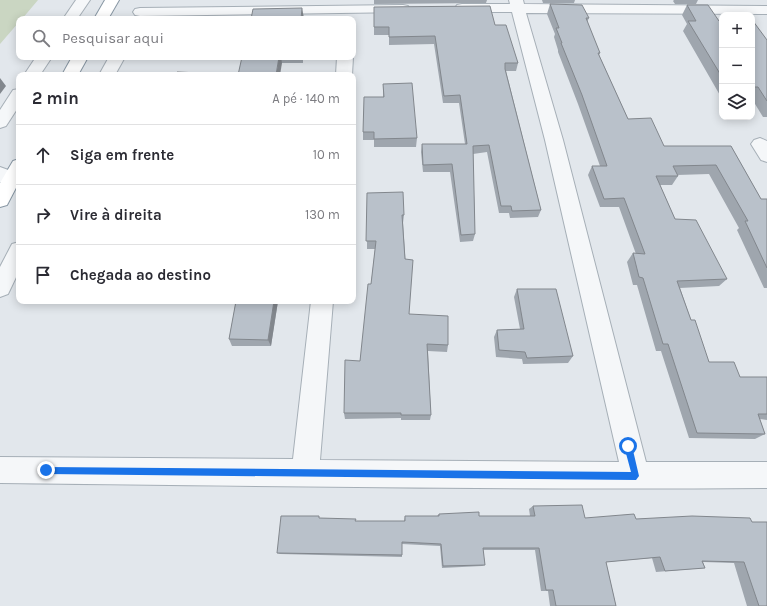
<!DOCTYPE html>
<html lang="pt">
<head>
<meta charset="utf-8">
<style>
	:root { --surface:#fff; --page:#f7f7f7; --text:#2b2b33; --muted:#7c7c81; --line:#e1e1e2 }
	body { margin:0; font-family:Karla,sans-serif; background:var(--page); color:var(--text) }
	.controls { position:absolute; right:12px; top:12px; display:grid; overflow:hidden; border-radius:8px; box-shadow:0 2px 10px #0003 }
	.controls button { width:36px; height:36px; display:grid; place-items:center; padding:0; border:0; border-bottom:1px solid var(--line); background:var(--surface); color:var(--text); font:20px sans-serif }
	.stop { position:absolute; width:12px; height:12px; margin:-9px; border:3px solid #1a73e8; border-radius:50%; background:#fff }
	.stop.end { background:#1a73e8; border-color:#fff; box-shadow:0 1px 4px #0008 }
	.list { margin:0; padding:0; list-style:none }
	h2 { display:flex; justify-content:space-between; align-items:center; height:52px; margin:0; padding:0 16px; font-size:17px }
	h2 small { font-size:13px; font-weight:400; color:var(--muted) }
	.list li { display:grid; grid-template-columns:26px 1fr auto; gap:12px; align-items:center; box-sizing:border-box; height:60px; padding:0 16px; border-top:1px solid var(--line) }
	.list b { display:block; font-size:15px; white-space:nowrap }
	.list em { font-size:13px; font-style:normal; color:var(--muted) }
	.icon { flex:none; width:22px; height:22px; fill:none; stroke:currentColor; stroke-width:2; stroke-linecap:round; stroke-linejoin:round }
	.map { position:relative; flex:none; width:767px; height:606px; overflow:hidden }
	.search { position:absolute; background:var(--surface); box-shadow:0 2px 10px #0003; left:16px; top:16px; width:340px; height:44px; display:flex; align-items:center; gap:10px; box-sizing:border-box; padding:0 14px; border-radius:8px; color:var(--muted); font-size:15px }
	.panel { position:absolute; background:var(--surface); box-shadow:0 2px 10px #0003; left:16px; top:72px; width:340px; height:232px; border-radius:8px }
	.map>svg:first-child { display:block }
</style>
</head>
<body>
<div class="map">
<svg width="767" height="606" viewBox="0 0 767 606">
	<rect width="100%" height="100%" fill="#e2e7ec"/>
	<polygon fill="#cad6c2" points="0,0 38,0 22,19 19,19 19,22 0,44"/>
	<g fill="none" stroke-linecap="round" stroke-linejoin="round">
		<g stroke="#a6afb7" stroke-width="2">
			<g id="minor">
				<polygon points="76,0 90,0 77,19 63,19"/>
				<path d="M509 0H523L524 4 767 6V14L526 13 563 140 646 462H767V488C511 490 256 486 0 483V457L293 459 311 301H333L320 460 619 462 545 140 512 12H462L457 11 455 8 457 5 462 4H510Z"/>
				<polygon points="403,5 408,6 410,9 408,12 140,16 135,15 133,12 135,9 140,8"/>
				<polygon points="36,57 52,57 40,75 24,75"/>
				<polygon points="109,57 125,57 115,75 99,75"/>
				<polygon points="337,57 353,57 352,75 336,75"/>
				<polygon points="19,89 19,106 6,126 0,128 0,110 13,90"/>
				<polygon points="760,138 767,141 767,162 761,160 751,144 754,140"/>
				<polygon points="0,167 11,171 19,168 19,183 11,186 0,182"/>
				<polygon points="19,242 19,271 8,294 0,297 0,267 12,244"/>
			</g>
		</g>
		<g stroke="#8897a4" stroke-width="2">
			<g id="trunk">
				<polygon points="105,0 119,0 108,19 94,19"/>
				<polygon points="72,57 88,57 78,75 62,75"/>
				<polygon points="19,159 19,182 7,205 0,207 0,183 13,161"/>
			</g>
		</g>
		<use href="#minor" fill="#f5f7f9" fill-rule="evenodd"/>
		<use href="#trunk" fill="#fff" fill-rule="evenodd"/>
	</g>
	<g fill="#9fa6ae">
		<polygon points="374,0 487,0 486,3 374,4"/>
		<polygon points="542,0 575,0 574,3 543,3"/>
		<polygon points="674,0 698,0 696,4 675,4 673,1"/>
		<polygon points="550,4 589,18 587,22 600,53 599,55 628,119 664,146 731,146 761,199 767,199 767,288 764,288 737,230 739,228 709,174 677,175 678,176 672,185 660,185 675,219 727,279 719,286 680,288 691,320 709,362 740,377 767,377 767,420 760,419 765,434 755,439 689,438 661,351 656,351 637,285 633,285 627,262 633,253 636,254 619,207 600,207 588,175 592,166 600,166 578,104 558,52 558,50 554,37 555,34 547,14"/>
		<polygon points="687,5 719,21 722,21 722,97 721,97 683,31 687,24 682,15"/>
		<polygon points="374,7 495,25 518,63 516,71 506,71 541,210 538,217 510,218 509,213 499,213 487,152 473,154 475,234 473,241 460,242 450,172 423,172 421,152 422,144 465,144 459,103 443,103 434,44 389,45 389,35 374,35"/>
		<polygon points="752,21 767,40 767,117 763,117 752,99"/>
		<polygon points="242,57 315,57 315,60 303,60 303,63 282,63"/>
		<polygon points="383,84 417,138 416,147 374,147 374,140 363,140 363,132 383,97"/>
		<polygon points="367,193 404,215 403,223 409,314 448,345 447,352 428,351 431,415 430,420 401,420 401,418 345,419 344,413 360,361 371,284 375,249 367,249"/>
		<polygon points="517,289 573,356 568,363 523,364 522,359 496,357 494,337 497,330 520,329 514,297"/>
		<polygon points="236,301 278,301 271,346 232,346 229,339"/>
		<polygon points="533,506 585,518 636,519 750,518 767,606 747,606 734,563 703,562 705,568 656,572 652,558 606,562 616,606 550,606 548,591 541,591 535,550 483,550 485,565 482,566 442,568 440,546 402,544 402,557 280,554 277,553 321,518 356,521 404,521 405,516 437,516 439,514 479,516 530,516 529,509"/>
	</g>
	<g fill="#82878d">
		<polygon points="302,8 304,18 304,19 301,19"/>
		<polygon points="279,57 281,57 282,63 280,75 276,75"/>
		<polygon points="0,78 6,86 0,94"/>
		<polygon points="274,301 278,301 271,346 268,340"/>
	</g>
	<g fill="#b9c1ca" stroke="#82878d">
		<polygon points="550,4 582,5 589,18 586,18 600,53 598,53 628,119 651,118 664,146 731,146 761,199 767,199 767,268 745,221 748,221 716,165 673,166 678,176 656,176 675,219 696,220 727,279 677,281 691,320 695,320 709,362 734,362 740,377 767,377 767,414 758,414 765,434 697,433 668,344 663,344 643,278 639,277 633,253 645,254 624,198 604,199 592,166 607,166 582,95 561,43 562,43 556,28 559,28"/>
		<polygon points="687,5 708,5 719,21 722,21 722,77 688,21 696,21"/>
		<polygon points="490,6 495,25 506,25 518,63 505,63 505,69 541,210 512,211 511,206 501,206 489,145 473,146 475,234 461,235 452,164 423,165 422,144 467,144 460,95 444,96 435,36 389,37 389,27 374,27 374,7"/>
		<polygon points="302,8 301,19 251,19 253,9"/>
		<polygon points="752,21 753,21 767,40 767,101 758,87 752,87"/>
		<polygon points="242,57 279,57 276,75 238,75"/>
		<polygon points="177,72 200,73 199,75 176,75"/>
		<polygon points="412,83 417,138 374,139 374,132 363,132 364,97 384,97 383,84"/>
		<polygon points="403,192 404,215 402,215 405,259 413,260 409,314 448,316 448,345 427,344 431,415 401,415 401,413 344,413 345,360 360,361 368,284 371,284 376,241 366,241 367,193"/>
		<polygon points="517,289 556,289 573,356 527,358 525,352 499,350 497,330 524,329"/>
		<polygon points="236,301 274,301 268,340 229,339"/>
		<polygon points="582,505 585,518 634,514 636,519 692,516 750,518 752,522 767,522 767,606 759,606 744,562 702,561 705,568 665,571 660,557 606,562 616,606 556,606 553,590 546,590 539,548 483,548 485,565 443,566 441,544 402,542 402,555 277,553 281,516 319,516 319,518 356,519 355,521 405,521 405,516 439,516 439,514 479,512 479,516 535,516 533,506"/>
	</g>
	<polygon fill="#1a73e8" points="628,442 632,446 639,476 636,480 46,474 42,470 46,467 631,472 624,446"/>
</svg>
<div class="controls">
<button>+</button>
<button>−</button>
<button><svg class="icon" aria-label="layers" viewBox="0 0 24 24"><path d="M12 4l9 5-9 5-9-5zM3 14l9 5 9-5"/></svg></button>
</div>
<div class="stop" style="left:628px;top:446px"></div>
<div class="stop end" style="left:46px;top:470px"></div>
<div class="search"><svg class="icon" aria-label="search" viewBox="0 0 24 24"><circle cx="10" cy="10" r="6"/><path d="M15 15l6 6"/></svg>Pesquisar aqui</div>
<section class="panel">
<h2>2 min<small>A pé · 140 m</small></h2>
<ul class="list">
<li><svg class="icon" aria-label="ahead" viewBox="0 0 24 24"><path d="M12 20V5M6 11l6-6 6 6"/></svg><div><b>Siga em frente</b></div><em>10 m</em></li>
<li><svg class="icon" aria-label="right" viewBox="0 0 24 24"><path d="M7 20v-9h11M14 6l5 5-5 5"/></svg><div><b>Vire à direita</b></div><em>130 m</em></li>
<li><svg class="icon" aria-label="arrive" viewBox="0 0 24 24"><path d="M6 21V4h12l-3 4 3 4H6"/></svg><div><b>Chegada ao destino</b></div></li>
</ul>
</section>
</div>
</body>
</html>
